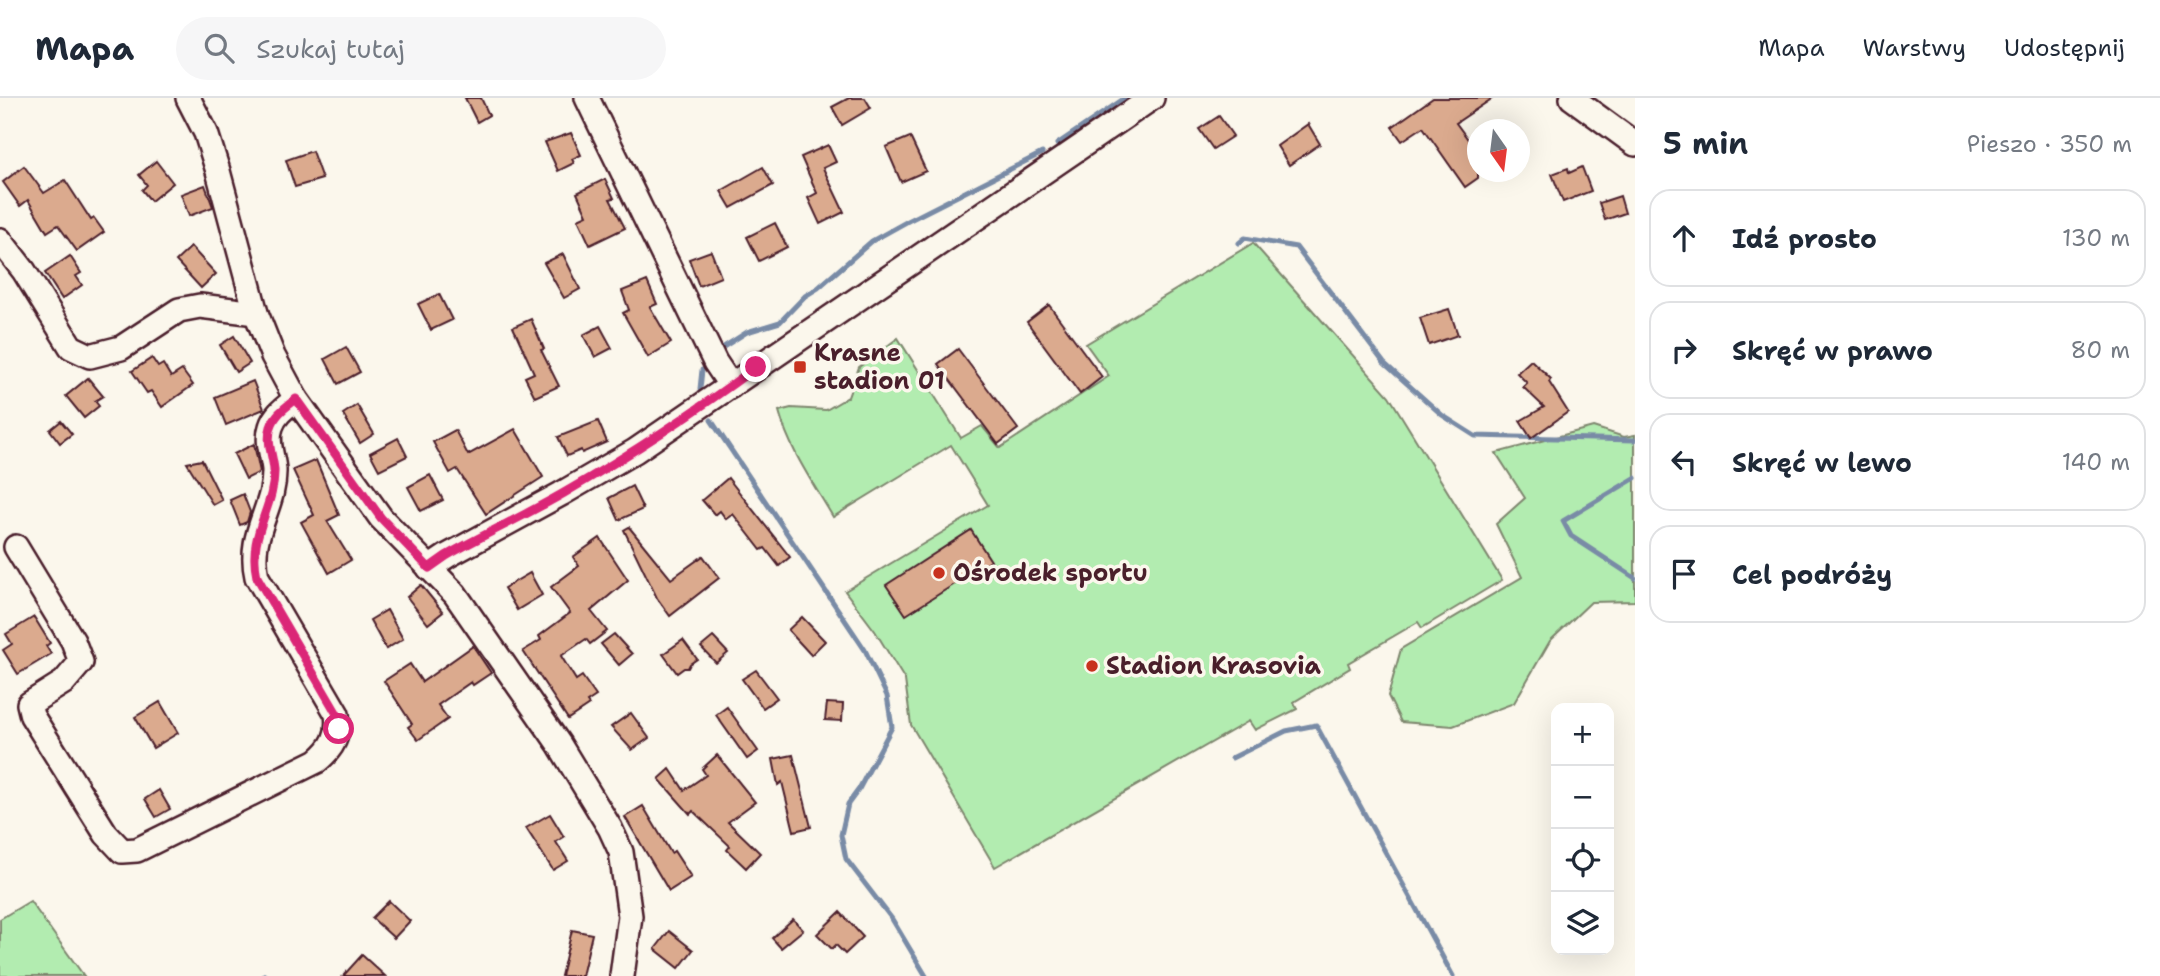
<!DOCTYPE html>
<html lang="pl">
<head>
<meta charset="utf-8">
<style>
	:root { --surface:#fff; --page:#f6f6f7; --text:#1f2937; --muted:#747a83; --line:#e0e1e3 }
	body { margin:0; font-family:"Shantell Sans",sans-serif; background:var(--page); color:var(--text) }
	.controls { position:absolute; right:21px; bottom:21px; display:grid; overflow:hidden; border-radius:14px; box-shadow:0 7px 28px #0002 }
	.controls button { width:63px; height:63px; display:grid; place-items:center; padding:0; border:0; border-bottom:2px solid var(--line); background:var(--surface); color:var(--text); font:35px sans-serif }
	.compass { position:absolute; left:1467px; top:21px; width:63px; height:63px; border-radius:50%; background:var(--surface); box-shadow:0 7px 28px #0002; rotate:166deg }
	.stop { position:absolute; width:21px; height:21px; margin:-16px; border:5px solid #db2777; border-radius:50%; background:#fff }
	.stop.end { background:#db2777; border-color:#fff; box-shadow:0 2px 7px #0008 }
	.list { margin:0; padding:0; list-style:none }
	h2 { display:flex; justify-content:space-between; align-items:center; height:91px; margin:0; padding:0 28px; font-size:30px }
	h2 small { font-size:23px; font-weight:400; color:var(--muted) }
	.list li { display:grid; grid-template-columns:46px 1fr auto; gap:21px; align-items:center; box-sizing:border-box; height:98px; margin:0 14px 14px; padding:0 14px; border:2px solid var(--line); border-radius:21px }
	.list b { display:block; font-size:26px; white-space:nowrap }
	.list em { font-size:23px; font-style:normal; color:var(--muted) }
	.icon { flex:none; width:38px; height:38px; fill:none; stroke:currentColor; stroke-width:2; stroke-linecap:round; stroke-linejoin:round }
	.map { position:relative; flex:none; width:1635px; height:878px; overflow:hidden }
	header { display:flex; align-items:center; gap:42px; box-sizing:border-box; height:98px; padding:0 35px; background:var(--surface); border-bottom:2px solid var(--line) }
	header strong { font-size:33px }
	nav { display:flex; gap:38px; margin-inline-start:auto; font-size:24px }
	.search { width:490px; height:63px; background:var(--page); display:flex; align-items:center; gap:18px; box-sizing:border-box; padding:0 24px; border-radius:38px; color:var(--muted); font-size:26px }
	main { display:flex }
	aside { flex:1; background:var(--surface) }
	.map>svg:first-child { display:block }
</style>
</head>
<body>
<header>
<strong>Mapa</strong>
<div class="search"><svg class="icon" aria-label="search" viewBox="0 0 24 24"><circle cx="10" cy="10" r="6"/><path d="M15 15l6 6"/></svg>Szukaj tutaj</div>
<nav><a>Mapa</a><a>Warstwy</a><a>Udostępnij</a></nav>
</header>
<main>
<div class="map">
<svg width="1635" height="878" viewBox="0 0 1635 878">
	<rect width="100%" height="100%" fill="#fbf7ec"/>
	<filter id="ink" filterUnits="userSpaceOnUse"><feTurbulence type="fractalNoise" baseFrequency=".0143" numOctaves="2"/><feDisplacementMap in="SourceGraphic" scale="14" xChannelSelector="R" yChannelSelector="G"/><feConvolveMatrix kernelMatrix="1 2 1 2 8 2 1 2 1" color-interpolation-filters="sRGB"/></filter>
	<g filter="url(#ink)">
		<g fill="#b2ecb0" stroke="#7e866e" stroke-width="2">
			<path d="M1253 145 1389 298 1502 482 1422 530 1418 524 1348 565 1350 570 1294 604 1297 611 1255 632 1249 623 995 769 911 627 905 582 875 533 845 493 988 407 951 347 833 419C813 385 789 351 779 313L791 310 826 312 848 299 859 269 898 240 961 340 982 328 1000 350 1109 278 1086 246Z"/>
			<polygon points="1593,329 1624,339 1635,337 1635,503 1591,504 1550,543 1514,605 1453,628 1401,624 1388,598 1401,551 1522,479 1496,426 1525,400 1496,355"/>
			<polygon points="30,803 84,878 0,878 0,821"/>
		</g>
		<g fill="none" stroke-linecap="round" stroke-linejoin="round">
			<g stroke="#798ba6" stroke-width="5">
				<polyline points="1057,46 1125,0"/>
				<polyline points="1239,145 1245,140 1296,149 1384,265 1442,317 1475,338 1635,342"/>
				<polyline points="722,250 747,234 780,224 805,198 818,190 872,143 908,123 1042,55"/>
				<polyline points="700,291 702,272"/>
				<polyline points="711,322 865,552 887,598 892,629 859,691 848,706 841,737 846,761 892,821 926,878"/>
				<polyline points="1635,380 1563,423 1571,438 1635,480"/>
				<polyline points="1232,660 1286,633 1316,627 1453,878"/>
				<polyline points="263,878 264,877"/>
			</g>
		</g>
		<g fill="#dbaa8e" stroke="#4a1f2b" stroke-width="2">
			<polygon points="465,0 481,0 489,17 477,24"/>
			<polygon points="849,0 865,0 871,10 842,27 832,9"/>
			<polygon points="1433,0 1493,0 1456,25 1478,55 1478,80 1465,89 1423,29 1402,43 1392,29"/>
			<polygon points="1219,18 1233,38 1213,51 1199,31"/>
			<polygon points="1308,26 1320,46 1289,67 1277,48"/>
			<polygon points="571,35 581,57 572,61 574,65 558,73 545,44"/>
			<polygon points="910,39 926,73 901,84 886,49"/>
			<polygon points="828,47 836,64 823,70 844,114 820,126 808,100 817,95 801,59"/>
			<polygon points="312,53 322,81 295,89 286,62"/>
			<polygon points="156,63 173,85 151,103 142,92 147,87 139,77"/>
			<polygon points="24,68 44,95 65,82 91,122 94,120 104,134 77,153 58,127 47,134 28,102 20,108 3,84"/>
			<polygon points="763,69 773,87 731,110 721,93"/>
			<polygon points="1582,69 1591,93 1563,104 1552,76 1568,70 1569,75"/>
			<polygon points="605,81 614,100 610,101 625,130 590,147 578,121 587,117 577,95"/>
			<polygon points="205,87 213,109 189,118 181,96"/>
			<polygon points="1620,98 1625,115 1605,122 1599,105"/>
			<polygon points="775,125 787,149 759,163 747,139"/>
			<polygon points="191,149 216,176 201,190 176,163"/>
			<polygon points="711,153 721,179 699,188 689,161"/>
			<polygon points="563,156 580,191 564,200 544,165"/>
			<polygon points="70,158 81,175 76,178 82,187 62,201 45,175"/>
			<polygon points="647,183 657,206 650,209 671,245 648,259 623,215 629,212 622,193"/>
			<polygon points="439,196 452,222 431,232 418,206"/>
			<polygon points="1049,207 1102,279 1080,296 1027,224"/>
			<polygon points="1449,211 1458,237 1429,247 1420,220"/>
			<polygon points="531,221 544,251 541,252 559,288 535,299 525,279 534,275 513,229"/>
			<polygon points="600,228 612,250 595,259 583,237"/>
			<polygon points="234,238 250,265 236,274 220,247"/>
			<polygon points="346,249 360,274 338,286 325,261"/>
			<polygon points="958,251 1018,331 998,346 938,266"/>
			<polygon points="152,260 158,269 163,266 171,279 182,272 193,287 162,309 151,293 147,295 132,273"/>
			<polygon points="1531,262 1551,281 1549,284 1568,314 1531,340 1520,323 1544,309 1523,289 1527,285 1517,275"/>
			<polygon points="88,280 103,298 95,303 99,308 84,320 66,298"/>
			<polygon points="253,283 264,311 226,327 215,299"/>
			<polygon points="357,307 374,336 360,345 343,316"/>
			<polygon points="61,323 72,336 60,345 50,332"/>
			<polygon points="598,323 607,344 582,355 581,352 567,358 558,339"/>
			<polygon points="515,331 543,379 486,416 457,371 450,375 433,344 455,332 468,357"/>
			<polygon points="398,340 407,358 379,372 370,355"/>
			<polygon points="254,346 260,374 246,381 234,356"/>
			<polygon points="202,362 222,402 213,407 187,365"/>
			<polygon points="316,362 339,417 327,423 351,462 329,475 301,424 314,417 293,372"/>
			<polygon points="430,377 443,402 421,413 408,389"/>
			<polygon points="728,380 790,459 779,468 765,450 761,452 733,416 726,421 720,413 715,417 702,402"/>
			<polygon points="632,388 643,411 619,422 609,400"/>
			<polygon points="243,396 250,414 247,424 240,427 230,402"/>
			<polygon points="629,429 671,481 703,458 719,480 670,518 657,500 624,432"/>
			<polygon points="971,432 991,463 906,517 886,487"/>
			<polygon points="600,440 628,482 591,513 607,533 590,546 586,541 561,558 576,582 582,578 596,598 587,604 589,607 568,621 523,553 541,542 539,538 570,515 551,489 579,468 573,459"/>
			<polygon points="530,475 542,497 517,512 504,490"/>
			<polygon points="421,487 443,514 428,526 407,499"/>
			<polygon points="387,512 403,541 386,551 370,522"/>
			<polygon points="34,519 50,545 46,548 51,556 18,576 3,552 12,546 6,536"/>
			<polygon points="802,519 825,543 811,557 788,532"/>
			<polygon points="614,536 632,556 619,567 601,546"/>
			<polygon points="713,539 728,555 716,565 701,549"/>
			<polygon points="683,542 697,561 690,566 688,570 684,570 677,575 663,556"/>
			<polygon points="473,548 491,575 473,587 471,584 438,607 448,621 418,642 408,629 412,626 384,583 410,566 422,584"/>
			<polygon points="756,572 777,600 763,610 742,581"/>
			<polygon points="160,604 178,635 153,650 135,619"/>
			<polygon points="827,605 843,606 842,623 825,622"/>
			<polygon points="727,609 758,653 747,661 716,617"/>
			<polygon points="631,615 649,640 632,652 611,629"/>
			<polygon points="717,657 755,704 728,724 760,755 746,770 727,752 730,748 693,713 690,716 659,681 670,671 684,692 706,677 702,671"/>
			<polygon points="793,657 811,729 794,733 782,684 778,687 773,661"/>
			<polygon points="159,692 170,711 156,719 145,701"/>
			<polygon points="643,708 671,755 674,753 691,779 669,793 625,719"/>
			<polygon points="550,716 564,739 556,744 568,763 553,772 526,730"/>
			<polygon points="389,803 410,823 394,840 372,820"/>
			<polygon points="840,814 863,839 845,856 836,847 832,851 817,836"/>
			<polygon points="793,821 803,832 781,850 772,840"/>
			<polygon points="572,832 592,836 582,878 561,878"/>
			<polygon points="669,833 693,852 679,870 655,851"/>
			<polygon points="362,857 385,878 343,878"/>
		</g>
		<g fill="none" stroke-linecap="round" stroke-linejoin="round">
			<g stroke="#4a1f2b" stroke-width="28">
				<g id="minor">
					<polyline points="188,0 206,35 218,73 256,215 273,258 296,301 381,420 455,496 559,646 610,730 621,754 630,818 622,878"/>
					<polyline points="587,0 715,264 731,288"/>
					<polyline points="1572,0 1635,46"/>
					<polyline points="0,142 24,173 71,249 90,258 121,250 179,212 200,208 256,215"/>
					<path d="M16 449 73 543 81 564 64 584 29 606 32 618 106 736 122 753 137 752 317 663C333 650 340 637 337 616L257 479C247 435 275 411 274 372 273 358 266 344 271 329 275 316 286 309 296 301"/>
					<polyline points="429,470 447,458 561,396 635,353 1152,0"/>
				</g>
			</g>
			<use href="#minor" stroke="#fbf7ec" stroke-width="23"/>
		</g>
	</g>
	<g fill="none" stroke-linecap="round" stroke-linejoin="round" filter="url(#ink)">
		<path stroke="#db2777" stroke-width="9" d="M339 631 337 616 257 479C247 435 275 411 274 372 273 358 266 344 271 329 275 316 286 309 296 301L381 420 429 470 446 458C485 436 526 417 564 395 631 356 694 315 756 269"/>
	</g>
	<g fill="#c8321e" stroke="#fbf7ec" stroke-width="2.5">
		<rect x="793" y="262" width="14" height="14" rx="3.5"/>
		<circle cx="939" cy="475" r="7"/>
		<circle cx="1092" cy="568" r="7"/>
	</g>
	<g text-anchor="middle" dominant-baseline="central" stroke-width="7" stroke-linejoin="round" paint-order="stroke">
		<g font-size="24" font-weight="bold" fill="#4a1f2b" stroke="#fbf7ec" text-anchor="start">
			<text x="814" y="255">Krasne<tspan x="814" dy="28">stadion 01</tspan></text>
			<text x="953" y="475">Ośrodek sportu</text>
			<text x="1106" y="568">Stadion Krasovia</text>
		</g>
	</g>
</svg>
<div class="controls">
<button>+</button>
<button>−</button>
<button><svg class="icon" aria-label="locate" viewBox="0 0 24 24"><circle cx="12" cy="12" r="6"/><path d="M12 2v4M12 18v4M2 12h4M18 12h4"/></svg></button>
<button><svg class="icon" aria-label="layers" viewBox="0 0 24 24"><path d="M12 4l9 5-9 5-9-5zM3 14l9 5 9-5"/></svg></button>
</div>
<svg class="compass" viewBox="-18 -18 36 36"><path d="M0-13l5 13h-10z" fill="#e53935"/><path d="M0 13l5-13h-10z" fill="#747a83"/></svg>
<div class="stop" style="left:339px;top:631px"></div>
<div class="stop end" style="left:756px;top:269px"></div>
</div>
<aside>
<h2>5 min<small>Pieszo · 350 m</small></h2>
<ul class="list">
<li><svg class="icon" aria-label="ahead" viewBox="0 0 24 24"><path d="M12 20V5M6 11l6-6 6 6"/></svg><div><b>Idź prosto</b></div><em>130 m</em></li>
<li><svg class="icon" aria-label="right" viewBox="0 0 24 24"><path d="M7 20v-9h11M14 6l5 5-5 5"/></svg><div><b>Skręć w prawo</b></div><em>80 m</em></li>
<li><svg class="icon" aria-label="left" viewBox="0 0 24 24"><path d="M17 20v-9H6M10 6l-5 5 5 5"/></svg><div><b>Skręć w lewo</b></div><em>140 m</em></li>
<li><svg class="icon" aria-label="arrive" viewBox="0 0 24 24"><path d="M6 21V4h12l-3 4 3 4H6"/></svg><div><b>Cel podróży</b></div></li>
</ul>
</aside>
</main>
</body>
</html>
